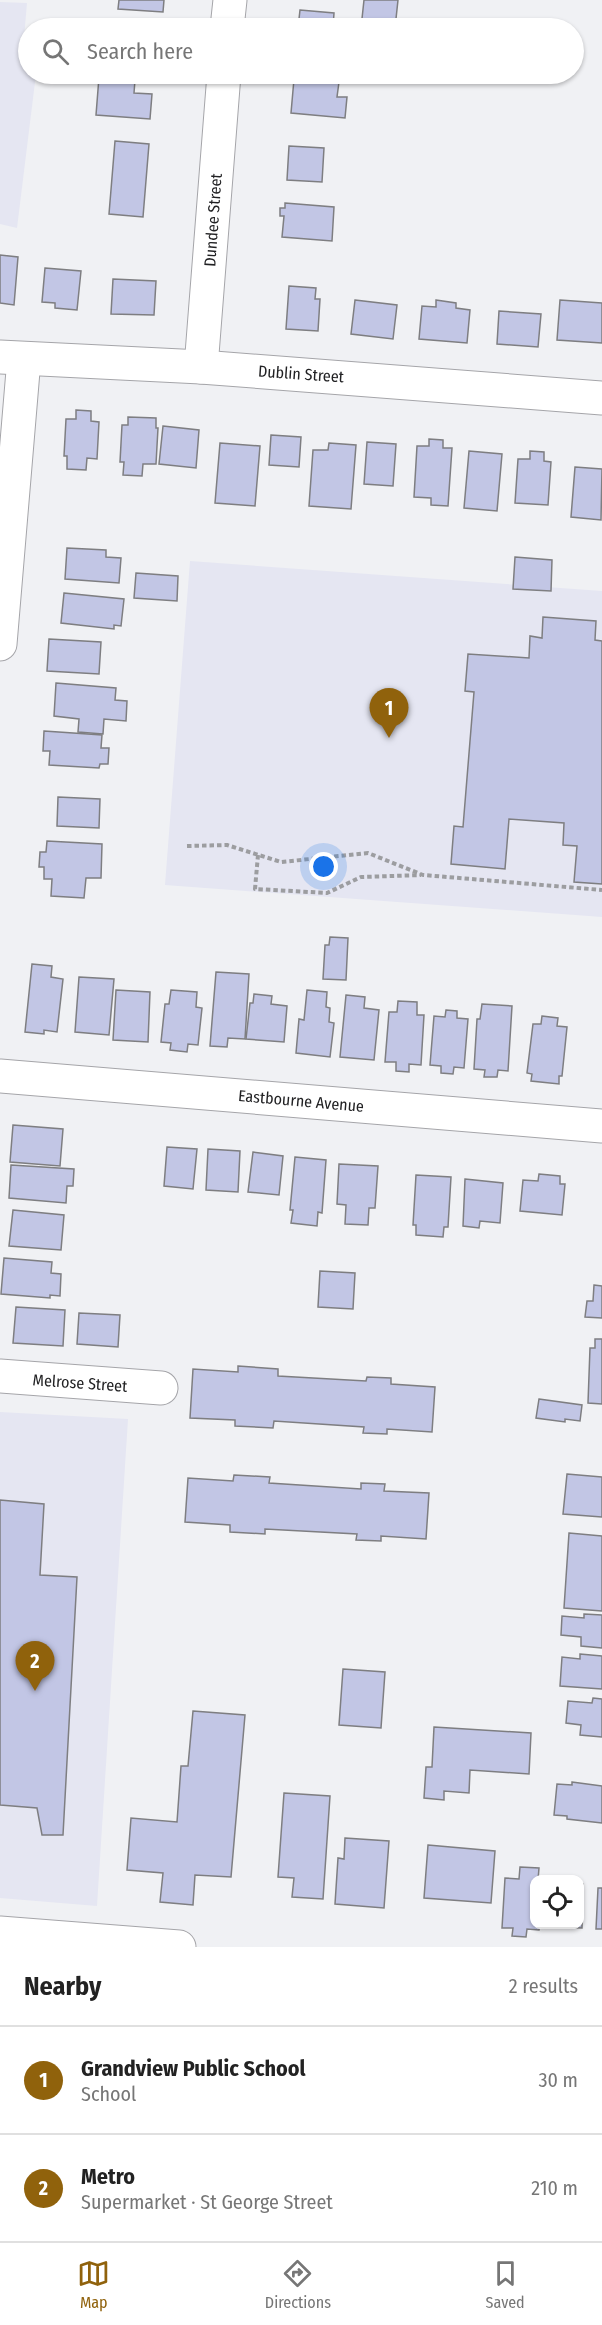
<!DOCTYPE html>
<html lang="en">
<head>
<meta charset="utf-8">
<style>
	:root { --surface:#fff; --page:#f2f2f2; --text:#222; --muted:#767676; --line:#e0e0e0; --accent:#90620c }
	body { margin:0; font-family:"Fira Sans Condensed",sans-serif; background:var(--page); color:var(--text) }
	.controls { position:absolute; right:18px; bottom:18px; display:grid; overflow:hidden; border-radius:12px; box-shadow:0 2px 4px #0004 }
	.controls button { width:54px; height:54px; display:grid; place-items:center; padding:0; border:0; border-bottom:2px solid var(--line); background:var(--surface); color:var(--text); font:30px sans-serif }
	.you { position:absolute; left:324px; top:867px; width:21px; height:21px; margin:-15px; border:4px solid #fff; border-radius:50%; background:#1a73e8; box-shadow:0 0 0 9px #1a73e833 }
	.badge { display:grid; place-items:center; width:39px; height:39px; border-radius:50%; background:var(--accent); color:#fff; font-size:20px; font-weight:700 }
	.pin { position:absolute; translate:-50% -50px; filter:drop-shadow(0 2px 3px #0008) }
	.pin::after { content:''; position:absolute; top:32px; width:21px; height:18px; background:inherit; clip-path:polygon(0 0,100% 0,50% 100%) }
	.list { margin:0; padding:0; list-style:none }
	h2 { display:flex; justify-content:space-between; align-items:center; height:78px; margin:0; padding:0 24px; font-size:26px }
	h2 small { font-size:20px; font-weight:400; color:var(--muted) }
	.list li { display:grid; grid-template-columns:39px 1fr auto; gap:18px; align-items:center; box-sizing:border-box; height:108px; padding:0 24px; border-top:2px solid var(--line) }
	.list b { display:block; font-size:22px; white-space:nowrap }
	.list p { margin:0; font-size:20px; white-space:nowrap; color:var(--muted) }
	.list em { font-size:20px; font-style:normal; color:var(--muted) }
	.icon { flex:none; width:33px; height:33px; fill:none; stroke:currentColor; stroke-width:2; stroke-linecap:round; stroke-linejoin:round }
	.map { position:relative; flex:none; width:602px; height:1947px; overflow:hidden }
	.search { position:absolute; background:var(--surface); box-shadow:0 2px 4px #0004; left:18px; right:18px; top:18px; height:66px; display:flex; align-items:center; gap:15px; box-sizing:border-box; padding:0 21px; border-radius:33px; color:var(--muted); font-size:22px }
	.sheet { height:294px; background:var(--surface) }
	nav { display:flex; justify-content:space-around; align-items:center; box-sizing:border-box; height:84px; border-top:2px solid var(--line); background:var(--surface); font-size:16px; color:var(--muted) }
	nav a { display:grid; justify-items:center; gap:3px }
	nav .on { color:var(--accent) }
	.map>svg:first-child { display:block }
</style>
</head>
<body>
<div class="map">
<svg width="602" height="1947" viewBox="0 0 602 1947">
	<rect width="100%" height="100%" fill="#f0f1f4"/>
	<g fill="#e5e6f2">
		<polygon points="0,2 27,3 22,61 28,62 28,74 36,74 17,228 0,224"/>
		<polygon points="190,561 602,591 602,917 165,885"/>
		<polygon points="0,1412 128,1419 97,1906 0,1898"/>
	</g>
	<g fill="#c2c6e5" stroke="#7e7e81" stroke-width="1.5">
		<polygon points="119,0 164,0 163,12 118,9"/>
		<polygon points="364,0 398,0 395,28 361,28"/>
		<polygon points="300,10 334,13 333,28 298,28"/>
		<polygon points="116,19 160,23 160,28 115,28"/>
		<polygon points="99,77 135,80 134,93 152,94 150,119 96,115"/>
		<polygon points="294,79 339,82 337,97 347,97 345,118 291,113"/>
		<polygon points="115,141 149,144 143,217 109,214"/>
		<polygon points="289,146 324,148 322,182 287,180"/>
		<polygon points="285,203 334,207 332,241 282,237 284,216 280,216 280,208 285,208"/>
		<polygon points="0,255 18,257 14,305 0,303"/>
		<polygon points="45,268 81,271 77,310 55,308 55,303 42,302"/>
		<polygon points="113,279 156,281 154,315 111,314"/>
		<polygon points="289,286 316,288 315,299 320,299 318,331 286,329"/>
		<polygon points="355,300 397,305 393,339 351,334"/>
		<polygon points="436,300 456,303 456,308 470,310 467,343 419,339 422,306 436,307"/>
		<polygon points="560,300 602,303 602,343 557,340"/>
		<polygon points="499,311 541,314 538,347 497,344"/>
		<polygon points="76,410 91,411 91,421 99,422 97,459 87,458 86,470 67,469 67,456 64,456 66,419 76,419"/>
		<polygon points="128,417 156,418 156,428 158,428 156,464 143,464 142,476 123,475 124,462 120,462 122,425 128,425"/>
		<polygon points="163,426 199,430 196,468 159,464"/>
		<polygon points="271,435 301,437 299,467 269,465"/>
		<polygon points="429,439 443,440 443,448 452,448 448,506 431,505 431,498 414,497 417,446 429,446"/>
		<polygon points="367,442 396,444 393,486 364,484"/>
		<polygon points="220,443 260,446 255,506 215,503"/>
		<polygon points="329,443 356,445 351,509 309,506 313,450 328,450"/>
		<polygon points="469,451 502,454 497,511 464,508"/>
		<polygon points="530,451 544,452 544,461 551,462 548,505 515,503 518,459 530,459"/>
		<polygon points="575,467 602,469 601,520 571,517"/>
		<polygon points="67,548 106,550 106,557 121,558 119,583 65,579"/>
		<polygon points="515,557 552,560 551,591 513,589"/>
		<polygon points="136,573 178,576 177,601 134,598"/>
		<polygon points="64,593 124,599 121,626 114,625 114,629 61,623"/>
		<polygon points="543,617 596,621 595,640 602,641 602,884 574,882 577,846 563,845 564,823 509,819 505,869 451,864 454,826 463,827 474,692 465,691 468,654 529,658 530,636 542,638"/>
		<polygon points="49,639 101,642 99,674 47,671"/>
		<polygon points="56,683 116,688 115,700 127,701 126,721 104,719 103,734 78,732 79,719 54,716"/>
		<polygon points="44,731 102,735 101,748 109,748 108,764 100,764 99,768 49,765 50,751 43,751"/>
		<polygon points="58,797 100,799 99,828 57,826"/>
		<polygon points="47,841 102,844 101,878 86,878 84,898 51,896 52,879 44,879 44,867 39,867 40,852 46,852"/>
		<polygon points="330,937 348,938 346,980 323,979 325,945 329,945"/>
		<polygon points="32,964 52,966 51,977 63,979 57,1032 44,1030 44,1034 25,1032"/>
		<polygon points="216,972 249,974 245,1039 228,1038 227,1047 210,1046"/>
		<polygon points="79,977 114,979 109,1035 75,1032"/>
		<polygon points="116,990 150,992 148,1042 113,1040"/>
		<polygon points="171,990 197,992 196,1007 202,1008 198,1045 188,1044 187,1052 170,1050 171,1043 161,1042 165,1004 169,1004"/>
		<polygon points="307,990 327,992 326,1007 330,1008 329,1022 334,1023 330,1057 296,1053 299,1019 304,1020"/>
		<polygon points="254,994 272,996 271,1004 287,1006 284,1042 246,1039 250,1003 253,1003"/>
		<polygon points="346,995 365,997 364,1008 379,1010 374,1060 340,1057"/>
		<polygon points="398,1001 417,1002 417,1015 424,1015 421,1065 409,1064 409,1072 396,1071 396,1062 385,1062 389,1012 397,1012"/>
		<polygon points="482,1004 512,1006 508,1071 498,1070 497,1077 484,1077 485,1070 474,1069 477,1019 480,1019"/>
		<polygon points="446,1010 457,1011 457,1018 468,1019 464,1068 454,1067 453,1074 441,1073 441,1066 430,1065 434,1016 445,1017"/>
		<polygon points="542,1016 558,1018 557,1026 567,1027 562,1076 559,1076 559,1084 531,1081 532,1074 527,1073 533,1024 541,1024"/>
		<polygon points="13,1125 63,1129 60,1166 10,1162"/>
		<polygon points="167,1147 197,1149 193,1189 164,1186"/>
		<polygon points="208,1149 240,1151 238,1192 206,1190"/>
		<polygon points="253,1152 283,1156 279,1195 248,1192"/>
		<polygon points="295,1157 326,1160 322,1213 318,1212 317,1226 291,1223 293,1210 290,1210"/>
		<polygon points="339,1164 378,1166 375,1208 369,1208 368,1225 345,1224 346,1205 337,1204"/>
		<polygon points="11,1165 74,1169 73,1186 67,1186 66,1203 9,1198"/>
		<polygon points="539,1174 560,1176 560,1184 565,1184 562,1215 520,1211 523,1180 538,1181"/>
		<polygon points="416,1175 451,1177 448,1227 444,1227 443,1237 416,1235 416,1225 413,1225"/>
		<polygon points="465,1179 503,1183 500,1223 480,1221 479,1228 463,1226"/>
		<polygon points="13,1210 64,1215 61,1250 9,1246"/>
		<polygon points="4,1258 52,1262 51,1273 61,1274 60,1296 50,1295 50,1298 1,1294"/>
		<polygon points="320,1271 355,1273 353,1309 318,1307"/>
		<polygon points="594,1285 602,1286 602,1318 585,1317 587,1301 593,1301"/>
		<polygon points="16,1307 65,1310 63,1346 13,1343"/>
		<polygon points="79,1313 120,1315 118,1347 77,1344"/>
		<polygon points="595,1339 602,1339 602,1404 588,1403 590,1348 595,1348"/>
		<polygon points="238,1366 278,1369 278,1376 366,1381 367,1377 391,1378 391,1384 435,1387 432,1432 387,1429 387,1434 363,1433 364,1427 274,1421 273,1428 235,1426 235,1420 190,1418 193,1369 238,1372"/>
		<polygon points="539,1399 582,1405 580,1421 565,1419 565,1422 536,1418"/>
		<polygon points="567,1474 602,1477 602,1517 563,1514"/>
		<polygon points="234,1475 270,1477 269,1483 361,1489 361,1483 385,1484 384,1491 429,1493 426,1539 381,1536 381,1541 356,1540 357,1534 265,1529 265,1534 230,1532 230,1525 185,1522 188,1478 233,1481"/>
		<polygon points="0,1500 44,1504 40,1575 77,1577 63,1835 42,1835 37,1808 0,1805"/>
		<polygon points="569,1533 602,1536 602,1611 564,1608"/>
		<polygon points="584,1614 602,1615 602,1648 581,1646 581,1637 561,1635 562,1616 584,1618"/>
		<polygon points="580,1654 602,1656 602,1689 560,1686 562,1657 580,1659"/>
		<polygon points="343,1669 385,1672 381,1728 339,1725"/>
		<polygon points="593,1698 602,1699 602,1737 580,1735 581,1725 566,1723 568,1701 592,1703"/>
		<polygon points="193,1711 245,1715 231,1877 195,1875 193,1905 160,1902 163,1873 127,1870 131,1818 177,1822 181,1766 188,1766"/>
		<polygon points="434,1727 531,1733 529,1774 470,1770 469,1793 444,1791 444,1800 424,1798 426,1767 432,1767"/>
		<polygon points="572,1782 602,1786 602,1823 567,1819 567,1816 554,1815 557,1784 572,1785"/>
		<polygon points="284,1793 330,1796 323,1899 292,1897 294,1878 278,1877"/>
		<polygon points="345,1838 389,1841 384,1908 335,1904 338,1858 344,1859"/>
		<polygon points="428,1845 495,1851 491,1903 424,1898"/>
		<polygon points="520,1867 539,1868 538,1880 534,1880 534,1924 540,1924 539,1930 527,1929 526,1937 512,1936 513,1928 502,1928 505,1878 519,1879"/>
		<polygon points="580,1884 583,1884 582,1928 552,1927 552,1924 580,1924"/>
		<polygon points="598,1888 602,1888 602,1929 596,1929"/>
	</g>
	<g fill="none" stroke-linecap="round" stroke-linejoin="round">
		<g stroke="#a5a5a9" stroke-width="35">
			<g id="minor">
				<polyline points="227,28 230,0"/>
				<polyline points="0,357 201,367 602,398"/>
				<polyline points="201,367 224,74"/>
				<polyline points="0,644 24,359"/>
				<polyline points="0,1076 602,1126"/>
				<polyline points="0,1376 161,1388"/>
				<polyline points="0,1933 179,1947"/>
			</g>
		</g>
		<g stroke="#9c9da0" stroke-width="4" stroke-dasharray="4.5 3" stroke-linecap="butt">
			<polyline points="187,846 227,845 281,862 368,853 423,875 602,890"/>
			<polyline points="258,855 255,889 327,893 361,877 421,875"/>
		</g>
		<use href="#minor" stroke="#fff" stroke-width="33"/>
	</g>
	<g text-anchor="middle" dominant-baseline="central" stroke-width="4.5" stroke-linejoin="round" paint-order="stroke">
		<g font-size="16" fill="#212123" stroke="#fff">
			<text transform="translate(213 220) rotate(-86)">Dundee Street</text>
			<text transform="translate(301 374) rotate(4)">Dublin Street</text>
			<text transform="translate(301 1101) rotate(5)">Eastbourne Avenue</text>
			<text transform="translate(80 1383) rotate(4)">Melrose Street</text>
		</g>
	</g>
</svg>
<div class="controls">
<button><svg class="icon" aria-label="locate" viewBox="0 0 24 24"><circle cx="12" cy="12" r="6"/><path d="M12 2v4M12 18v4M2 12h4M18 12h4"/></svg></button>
</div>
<div class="you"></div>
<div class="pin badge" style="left:389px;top:738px">1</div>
<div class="pin badge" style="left:35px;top:1691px">2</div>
<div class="search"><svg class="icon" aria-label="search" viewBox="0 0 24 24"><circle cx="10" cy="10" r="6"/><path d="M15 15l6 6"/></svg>Search here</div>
</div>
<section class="sheet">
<h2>Nearby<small>2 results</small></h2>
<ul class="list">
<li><span class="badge">1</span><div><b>Grandview Public School</b><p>School</p></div><em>30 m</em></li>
<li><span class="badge">2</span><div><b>Metro</b><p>Supermarket · St George Street</p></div><em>210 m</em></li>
</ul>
</section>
<nav>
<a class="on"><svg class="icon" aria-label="map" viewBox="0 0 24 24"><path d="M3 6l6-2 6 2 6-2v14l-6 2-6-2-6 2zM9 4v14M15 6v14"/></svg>Map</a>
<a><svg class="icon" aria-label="directions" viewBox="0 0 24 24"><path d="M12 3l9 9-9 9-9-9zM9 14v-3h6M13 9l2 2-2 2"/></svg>Directions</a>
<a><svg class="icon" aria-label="saved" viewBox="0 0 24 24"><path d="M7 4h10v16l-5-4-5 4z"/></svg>Saved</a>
</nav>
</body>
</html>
